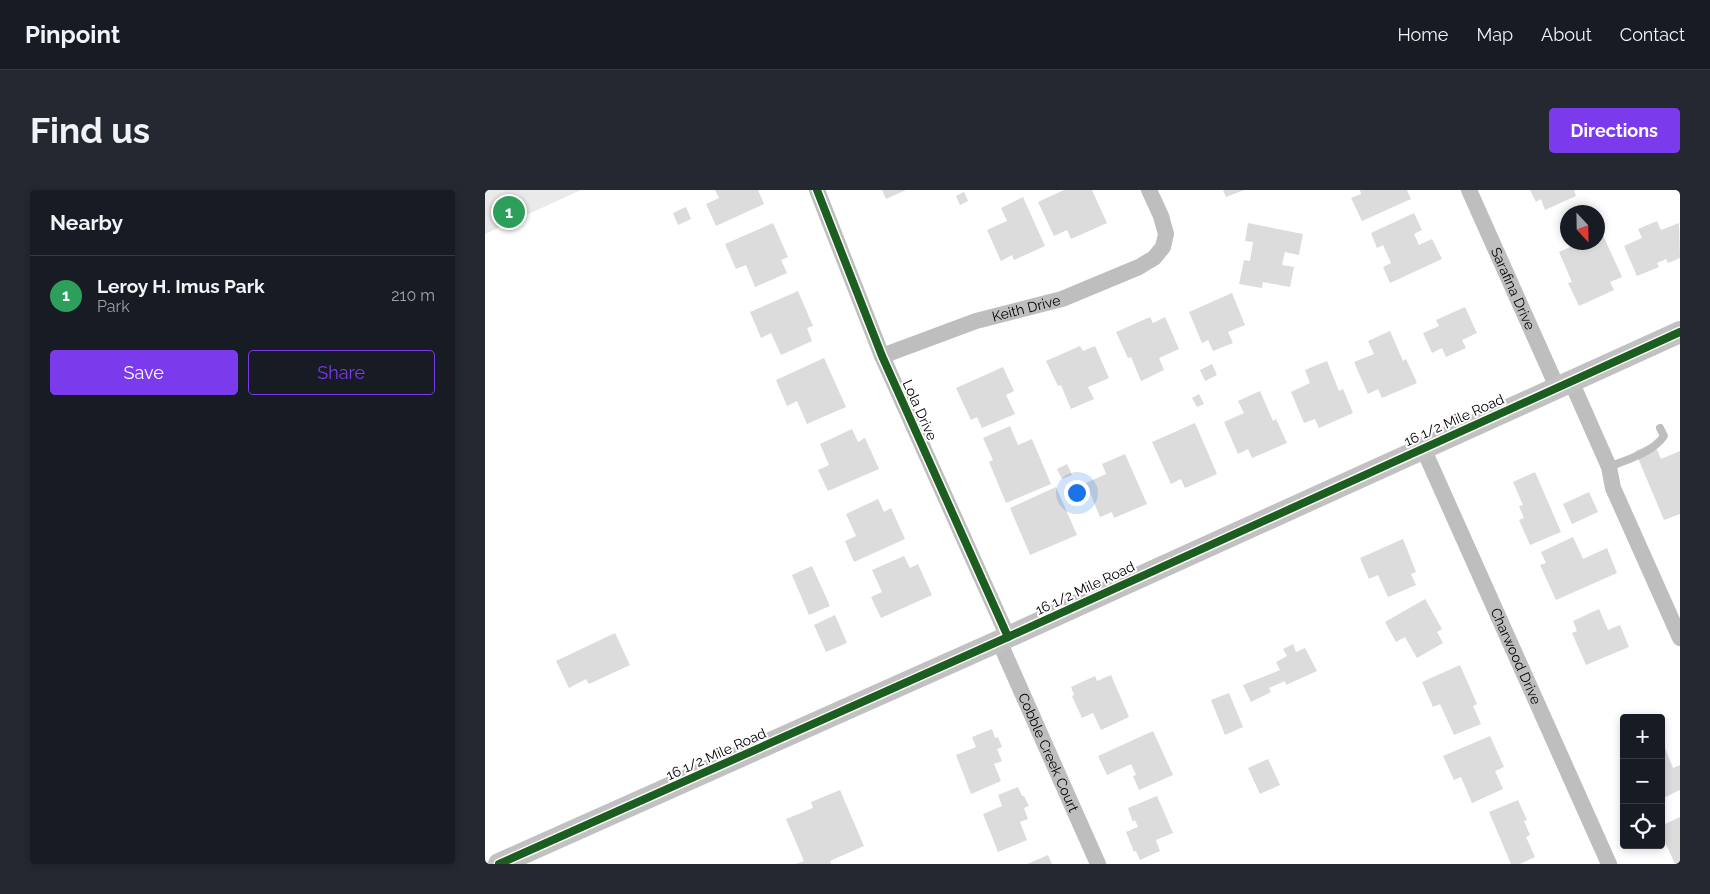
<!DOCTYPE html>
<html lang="en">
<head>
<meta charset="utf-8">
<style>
	:root { --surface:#171b24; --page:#242831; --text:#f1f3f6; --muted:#9ea1a6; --line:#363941; --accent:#7c3aed }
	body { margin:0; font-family:Raleway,sans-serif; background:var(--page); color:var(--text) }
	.controls { position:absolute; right:15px; bottom:15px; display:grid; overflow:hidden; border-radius:5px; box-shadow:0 2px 8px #0003 }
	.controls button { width:45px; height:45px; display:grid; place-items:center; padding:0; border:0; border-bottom:1px solid var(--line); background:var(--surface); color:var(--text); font:25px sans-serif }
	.compass { position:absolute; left:1075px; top:15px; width:45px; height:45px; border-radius:50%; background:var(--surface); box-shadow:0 2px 8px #0003; rotate:158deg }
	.you { position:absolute; left:591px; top:302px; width:18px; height:18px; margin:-12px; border:4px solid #fff; border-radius:50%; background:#1a73e8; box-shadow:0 0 0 8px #1a73e833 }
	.badge { display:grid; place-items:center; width:32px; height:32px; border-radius:50%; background:var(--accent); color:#fff; font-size:16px; font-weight:700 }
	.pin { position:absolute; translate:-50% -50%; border:2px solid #fff; box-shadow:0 1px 5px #0006 }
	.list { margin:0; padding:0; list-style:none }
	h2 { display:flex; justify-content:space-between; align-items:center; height:65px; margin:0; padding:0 20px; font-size:21px }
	h2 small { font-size:16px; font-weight:400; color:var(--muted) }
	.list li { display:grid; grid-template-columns:32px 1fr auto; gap:15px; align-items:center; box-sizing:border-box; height:80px; padding:0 20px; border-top:1px solid var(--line) }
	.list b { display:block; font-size:19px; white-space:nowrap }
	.list p { margin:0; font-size:16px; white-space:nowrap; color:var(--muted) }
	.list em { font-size:16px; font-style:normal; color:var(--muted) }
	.actions { display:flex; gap:10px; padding:15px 20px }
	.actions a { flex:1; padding:11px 0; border:1px solid var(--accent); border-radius:5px; text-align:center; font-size:18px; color:var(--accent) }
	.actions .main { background:var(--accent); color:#fff }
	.icon { flex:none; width:28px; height:28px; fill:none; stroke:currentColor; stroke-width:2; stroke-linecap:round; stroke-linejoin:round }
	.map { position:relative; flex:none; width:1195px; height:674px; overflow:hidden; border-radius:5px }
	header { display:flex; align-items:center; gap:30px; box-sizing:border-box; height:70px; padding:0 25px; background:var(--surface); border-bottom:1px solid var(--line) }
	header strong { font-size:24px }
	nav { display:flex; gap:28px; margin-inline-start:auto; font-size:18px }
	.intro { display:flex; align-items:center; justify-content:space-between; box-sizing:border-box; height:120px; padding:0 30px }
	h1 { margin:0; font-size:35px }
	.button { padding:12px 22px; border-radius:5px; background:var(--accent); color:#fff; font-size:18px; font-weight:700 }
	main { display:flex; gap:30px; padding:0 30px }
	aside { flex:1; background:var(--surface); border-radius:5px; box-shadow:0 2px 8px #0003 }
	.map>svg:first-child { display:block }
</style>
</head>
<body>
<header>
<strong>Pinpoint</strong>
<nav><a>Home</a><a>Map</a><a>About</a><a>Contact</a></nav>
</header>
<div class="intro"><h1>Find us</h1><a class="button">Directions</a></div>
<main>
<aside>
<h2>Nearby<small></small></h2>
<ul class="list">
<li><span class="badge" style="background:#2e9e5b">1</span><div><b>Leroy H. Imus Park</b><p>Park</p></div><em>210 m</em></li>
</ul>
<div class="actions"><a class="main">Save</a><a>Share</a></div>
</aside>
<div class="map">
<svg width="1195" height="674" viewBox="0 0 1195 674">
	<rect width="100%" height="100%" fill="#fff"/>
	<polygon fill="#eaeaea" points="0,0 96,0 0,44"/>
	<g fill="#dcdcdc">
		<polygon points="230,0 273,0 279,14 231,36 221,14 234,8"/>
		<polygon points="397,0 421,0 401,9"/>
		<polygon points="579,0 607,0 622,33 586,49 582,40 569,46 553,12"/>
		<polygon points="738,0 759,0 741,7"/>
		<polygon points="875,0 922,0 926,9 877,31 866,8 876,4"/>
		<polygon points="1045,0 1089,0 1091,6 1060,20 1056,9 1051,12"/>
		<polygon points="479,2 483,11 475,15 471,6"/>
		<polygon points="538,7 560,56 529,70 527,65 516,71 502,40 522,31 516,18"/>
		<polygon points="201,17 206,29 193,35 188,23"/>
		<polygon points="929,23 937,40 929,44 934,55 947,49 957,69 905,93 898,77 906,73 898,55 892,58 886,43"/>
		<polygon points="1172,31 1176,40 1194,33 1195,68 1183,73 1181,69 1172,73 1174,77 1152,86 1139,56 1157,48 1153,39"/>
		<polygon points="288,33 303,67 296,70 302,83 270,97 261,75 251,79 240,54"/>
		<polygon points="763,33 818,44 814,65 800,62 797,75 809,77 805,97 778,92 777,98 754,94 759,70 765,71 768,52 760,51"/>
		<polygon points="1117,43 1137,87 1125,92 1129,100 1094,116 1083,93 1087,92 1074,62 1096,52 1112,52 1112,45"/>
		<polygon points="313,101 328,136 322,138 327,151 296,165 286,143 276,148 265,122"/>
		<polygon points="747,103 760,135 743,142 748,153 728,161 723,150 717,153 704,122"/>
		<polygon points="980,117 992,143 977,150 981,158 961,167 957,158 947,163 938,143 954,136 951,130"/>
		<polygon points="665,127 668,133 680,127 694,159 674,168 679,180 656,191 646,167 643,168 631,142"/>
		<polygon points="905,141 918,171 921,169 932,193 897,208 893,199 883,204 869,172 889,164 883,151"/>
		<polygon points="595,156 598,161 610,156 624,188 603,197 609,209 586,219 576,195 573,196 561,171"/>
		<polygon points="339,168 361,217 322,234 312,211 302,216 291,190"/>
		<polygon points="842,171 854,201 858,199 868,223 834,238 830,229 819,233 806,202 825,193 820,180"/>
		<polygon points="727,174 732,185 720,191 715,180"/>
		<polygon points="518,177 529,201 521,205 530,224 497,238 492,227 486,230 471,198"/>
		<polygon points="775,201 788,231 791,229 802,253 767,268 763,259 753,264 739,232 759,223 753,211"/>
		<polygon points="714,204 719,214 712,217 707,208"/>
		<polygon points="710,233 732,284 700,298 696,289 686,294 667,252"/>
		<polygon points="525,236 533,255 547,249 566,294 521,313 504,272 508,270 498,248"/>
		<polygon points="367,239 373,252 380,248 394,279 343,301 333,280 344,275 335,254"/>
		<polygon points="1169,253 1176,269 1195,261 1195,324 1179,330 1150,261"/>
		<polygon points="640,264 662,314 629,328 627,322 615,327 601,293 621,284 617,274"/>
		<polygon points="582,274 587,285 577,289 572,279"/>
		<polygon points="1050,282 1076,342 1045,355 1034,330 1039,328 1034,316 1038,315 1028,292"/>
		<polygon points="571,297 592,345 545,365 525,318"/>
		<polygon points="1104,302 1113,322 1087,334 1078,314"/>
		<polygon points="393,309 399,322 406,318 420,349 369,372 360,351 371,346 361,324"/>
		<polygon points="1088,347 1098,369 1122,358 1132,383 1071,410 1055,375 1061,373 1056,362"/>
		<polygon points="918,349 931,382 926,384 931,395 903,407 893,385 884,389 875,368"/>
		<polygon points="419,366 425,378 433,374 447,405 396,428 386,407 397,402 387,380"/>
		<polygon points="327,376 345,416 324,425 307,385"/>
		<polygon points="940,409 957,439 952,442 958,453 932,468 920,447 911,452 900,432"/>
		<polygon points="1114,419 1123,440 1135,435 1144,457 1101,475 1087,443 1092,441 1088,431"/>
		<polygon points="350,425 362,453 341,462 329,435"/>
		<polygon points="130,443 145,475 104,494 101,489 84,498 71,471"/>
		<polygon points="808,454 811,462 820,458 832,481 801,495 800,491 784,498 786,502 766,512 758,495 795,480 791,472 802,466 798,459"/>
		<polygon points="975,475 992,514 988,516 996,534 969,545 955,514 948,517 937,492"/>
		<polygon points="626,485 644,527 616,540 608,523 597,528 587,506 589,505 586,497 610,486 612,491"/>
		<polygon points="744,503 758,537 740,545 726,510"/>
		<polygon points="507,539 510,548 513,547 517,557 512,559 517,571 509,574 516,591 486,604 471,565 491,557 487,547"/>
		<polygon points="668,541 688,585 654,600 648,586 651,585 646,574 622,585 613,566"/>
		<polygon points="1005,546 1019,577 1010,581 1018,599 987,613 976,587 969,590 958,566"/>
		<polygon points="1178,553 1188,578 1195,575 1195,600 1176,609 1176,554"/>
		<polygon points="783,569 795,595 775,604 763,578"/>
		<polygon points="533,597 537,606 539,606 544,616 539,618 543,629 535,632 542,650 513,662 498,624 517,616 513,605"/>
		<polygon points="355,600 379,656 345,671 346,674 311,674 319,671 301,629 328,618 326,612"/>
		<polygon points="672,606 688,643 671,650 675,661 655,670 651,661 649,662 641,642 653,637 650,630 648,632 643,618"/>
		<polygon points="1033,610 1042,630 1039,631 1045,645 1041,647 1050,667 1035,674 1026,674 1004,622"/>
		<polygon points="1195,627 1195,674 1190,674 1176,643 1176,636"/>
		<polygon points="563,665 567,674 542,674"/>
	</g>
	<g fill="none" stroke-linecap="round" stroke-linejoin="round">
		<path stroke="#bebebe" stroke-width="8" d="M1124 277C1143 269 1167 263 1179 246L1175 238"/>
		<g stroke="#bebebe" stroke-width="16">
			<polyline points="332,0 397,166 523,447"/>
			<path id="s1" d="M984 0 1072 197"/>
			<path id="s2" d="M397 166 491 131 577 109 654 77 669 68 678 57 681 44 676 26 664 0"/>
			<polyline points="1086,191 1124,277 1128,298 1195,448"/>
			<path id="s3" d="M938 258 1124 674"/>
			<path id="s4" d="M514 451 613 674"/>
		</g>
		<polyline stroke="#c1c1c1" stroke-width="22" points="14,674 523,447 1195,142"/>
		<g stroke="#fff" stroke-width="11">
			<g id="cycleway">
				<polyline points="332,0 397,166 523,447"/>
				<polyline points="14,674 523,447 1195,142"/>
			</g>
		</g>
		<use href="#cycleway" stroke="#1b5e20" stroke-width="8"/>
	</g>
	<g text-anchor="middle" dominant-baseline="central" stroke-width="4" stroke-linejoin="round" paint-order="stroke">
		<g font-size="14" fill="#000" stroke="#fff">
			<text stroke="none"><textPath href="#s1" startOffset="108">Sarafina Drive</textPath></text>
			<text stroke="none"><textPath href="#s2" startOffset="152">Keith Drive</textPath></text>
			<text transform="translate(435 220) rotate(66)">Lola Drive</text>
			<text transform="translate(969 230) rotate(-24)">16 1/2 Mile Road</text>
			<text transform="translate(600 398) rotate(-25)">16 1/2 Mile Road</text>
			<text stroke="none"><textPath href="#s3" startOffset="228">Charwood Drive</textPath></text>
			<text stroke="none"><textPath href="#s4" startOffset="122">Cobble Creek Court</textPath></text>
			<text transform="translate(231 564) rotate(-24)">16 1/2 Mile Road</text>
		</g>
	</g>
</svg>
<div class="controls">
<button>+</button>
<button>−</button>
<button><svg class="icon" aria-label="locate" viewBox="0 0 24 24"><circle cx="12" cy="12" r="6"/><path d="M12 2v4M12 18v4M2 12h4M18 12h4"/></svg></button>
</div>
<svg class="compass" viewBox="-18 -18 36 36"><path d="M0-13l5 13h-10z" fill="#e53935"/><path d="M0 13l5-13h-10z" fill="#9ea1a6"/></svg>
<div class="you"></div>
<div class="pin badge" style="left:24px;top:22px;background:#2e9e5b">1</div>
</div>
</main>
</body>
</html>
